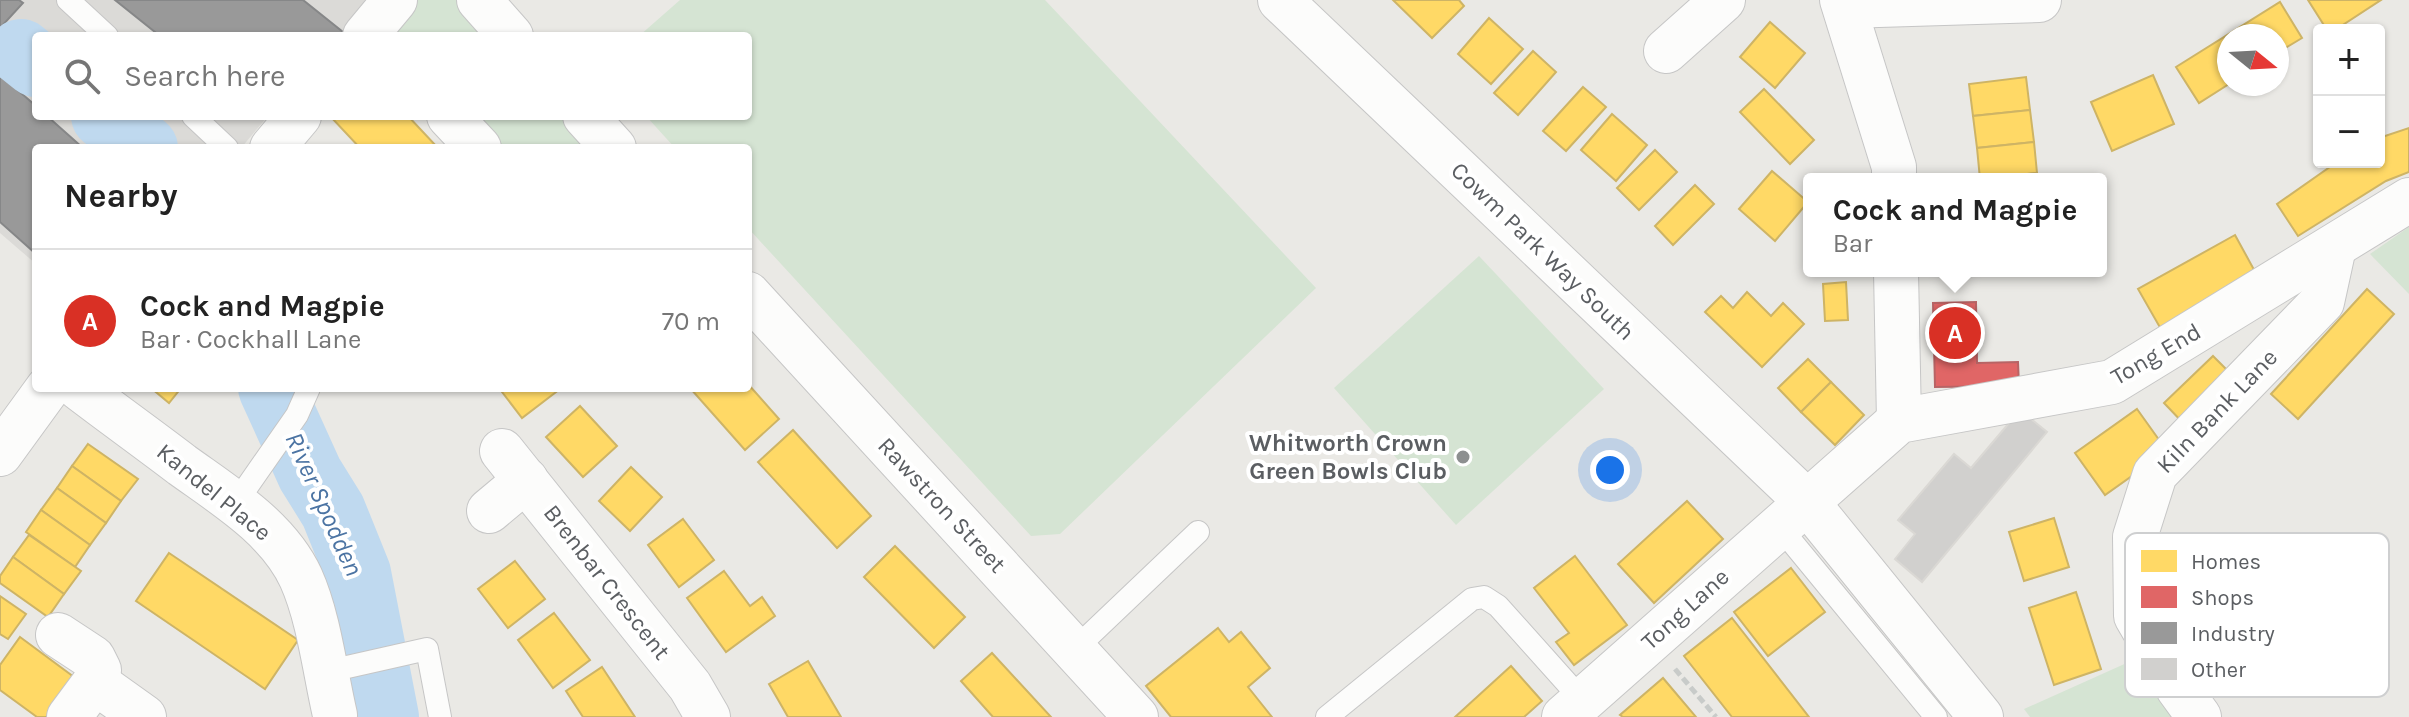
<!DOCTYPE html>
<html lang="en">
<head>
<meta charset="utf-8">
<style>
	:root { --surface:#fff; --page:#f6f6f6; --text:#222; --muted:#767676; --line:#e0e0e0; --accent:#d93025 }
	body { margin:0; font-family:Karla,sans-serif; background:var(--page); color:var(--text) }
	.controls { position:absolute; right:24px; top:24px; display:grid; overflow:hidden; border-radius:8px; box-shadow:0 2px 6px #0004 }
	.controls button { width:72px; height:72px; display:grid; place-items:center; padding:0; border:0; border-bottom:2px solid var(--line); background:var(--surface); color:var(--text); font:40px sans-serif }
	.compass { position:absolute; left:2217px; top:24px; width:72px; height:72px; border-radius:50%; background:var(--surface); box-shadow:0 2px 6px #0004; rotate:108deg }
	.you { position:absolute; left:1610px; top:470px; width:28px; height:28px; margin:-20px; border:6px solid #fff; border-radius:50%; background:#1a73e8; box-shadow:0 0 0 12px #1a73e833 }
	.badge { display:grid; place-items:center; width:52px; height:52px; border-radius:50%; background:var(--accent); color:#fff; font-size:26px; font-weight:700 }
	.pin { position:absolute; translate:-50% -50%; border:4px solid #fff; box-shadow:0 2px 8px #0006 }
	.popup { position:absolute; left:1803px; top:173px; width:304px; height:104px; box-sizing:border-box; display:grid; place-content:center; border-radius:8px; background:var(--surface); filter:drop-shadow(0 2px 6px #0005); font-size:26px; white-space:nowrap; color:var(--muted) }
	.popup b { font-size:30px; color:var(--text) }
	.popup::after { content:''; position:absolute; left:50%; top:100%; margin-left:-16px; border:16px solid transparent; border-top-color:var(--surface) }
	.list { margin:0; padding:0; list-style:none }
	h2 { display:flex; justify-content:space-between; align-items:center; height:104px; margin:0; padding:0 32px; font-size:34px }
	h2 small { font-size:26px; font-weight:400; color:var(--muted) }
	.list li { display:grid; grid-template-columns:52px 1fr auto; gap:24px; align-items:center; box-sizing:border-box; height:144px; padding:0 32px; border-top:2px solid var(--line) }
	.list b { display:block; font-size:30px; white-space:nowrap }
	.list p { margin:0; font-size:26px; white-space:nowrap; color:var(--muted) }
	.list em { font-size:26px; font-style:normal; color:var(--muted) }
	.icon { flex:none; width:44px; height:44px; fill:none; stroke:currentColor; stroke-width:2; stroke-linecap:round; stroke-linejoin:round }
	.map { position:relative; flex:none; width:2409px; height:717px; overflow:hidden }
	.search { position:absolute; background:var(--surface); box-shadow:0 2px 6px #0004; left:32px; top:32px; width:720px; height:88px; display:flex; align-items:center; gap:20px; box-sizing:border-box; padding:0 28px; border-radius:8px; color:var(--muted); font-size:30px }
	.panel { position:absolute; background:var(--surface); box-shadow:0 2px 6px #0004; left:32px; top:144px; width:720px; height:248px; border-radius:8px }
	.map>svg:first-child { display:block }
</style>
</head>
<body>
<div class="map">
<svg width="2409" height="717" viewBox="0 0 2409 717">
	<rect width="100%" height="100%" fill="#eae9e5"/>
	<polygon fill="#dbdad7" points="0,0 366,0 363,7 338,36 36,36 36,116 268,116 241,148 36,148 36,264 0,233"/>
	<g fill="#d5e4d3">
		<polygon points="418,0 458,0 492,36 396,36 392,31"/>
		<polygon points="680,0 1045,0 1316,288 1060,534 1031,536 748,228 748,148 675,148 646,116 748,116 748,36 639,36"/>
		<polygon points="471,116 569,116 599,148 501,148"/>
		<polygon points="2409,227 2409,294 2370,254"/>
		<polygon points="1479,256 1604,389 1456,525 1334,388"/>
		<polygon points="2140,657 2157,674 2153,696 2195,717 2030,717 2024,709"/>
	</g>
	<g fill="#ffd966" stroke="#ceb465" stroke-width="2">
		<polygon points="1393,0 1459,0 1464,6 1432,38"/>
		<polygon points="2308,0 2381,0 2335,30 2327,30"/>
		<polygon points="2280,2 2302,38 2277,53 2277,36 2229,36 2229,84 2199,103 2176,67"/>
		<polygon points="1489,18 1523,49 1491,84 1458,54"/>
		<polygon points="1770,22 1805,53 1775,88 1740,57"/>
		<polygon points="1533,51 1556,72 1518,115 1494,93"/>
		<polygon points="2153,75 2174,124 2112,151 2091,102"/>
		<polygon points="2026,77 2030,110 1973,116 1969,84"/>
		<polygon points="1583,87 1606,107 1566,151 1543,131"/>
		<polygon points="1764,89 1814,140 1790,164 1740,112"/>
		<polygon points="2030,110 2034,142 1977,148 1973,116"/>
		<polygon points="1612,114 1647,145 1616,181 1581,150"/>
		<polygon points="330,116 408,116 438,148 360,148"/>
		<polygon points="2409,128 2409,172 2386,181 2298,236 2277,204 2337,162 2379,162 2379,138"/>
		<polygon points="2034,142 2037,173 1980,179 1977,148"/>
		<polygon points="1655,150 1677,172 1639,210 1617,188"/>
		<polygon points="1772,171 1808,202 1775,241 1739,209"/>
		<polygon points="2037,173 2038,179 1987,179"/>
		<polygon points="1695,185 1714,204 1673,245 1655,226"/>
		<polygon points="2235,235 2258,277 2162,331 2138,289"/>
		<polygon points="1991,271 2035,271 1991,276"/>
		<polygon points="1846,282 1848,320 1825,321 1823,284"/>
		<polygon points="2367,289 2394,314 2298,419 2271,394"/>
		<polygon points="1747,292 1771,316 1783,303 1804,324 1762,367 1705,312 1721,296 1733,308"/>
		<polygon points="2213,356 2235,378 2186,426 2164,403"/>
		<polygon points="1808,359 1831,382 1801,412 1778,388"/>
		<polygon points="1831,382 1864,415 1835,445 1801,412"/>
		<polygon points="748,384 779,419 745,450 690,388 748,388"/>
		<polygon points="151,388 181,388 169,403"/>
		<polygon points="499,388 560,388 560,389 522,418"/>
		<polygon points="580,406 617,446 583,477 546,437"/>
		<polygon points="2137,409 2167,451 2105,495 2075,453"/>
		<polygon points="793,430 871,516 837,548 758,462"/>
		<polygon points="88,444 138,479 121,501 72,466"/>
		<polygon points="72,466 121,501 106,523 57,488"/>
		<polygon points="631,467 662,497 630,531 599,501"/>
		<polygon points="57,488 106,523 90,545 41,510"/>
		<polygon points="1687,501 1723,539 1654,603 1618,564"/>
		<polygon points="41,510 90,545 75,567 26,532"/>
		<polygon points="2054,518 2069,567 2024,581 2009,532"/>
		<polygon points="683,519 714,560 679,587 648,545"/>
		<polygon points="29,535 81,571 64,594 13,557"/>
		<polygon points="895,546 965,617 934,648 864,577"/>
		<polygon points="169,553 298,640 265,689 136,601"/>
		<polygon points="1575,556 1627,625 1574,665 1556,642 1569,633 1534,588"/>
		<polygon points="13,557 64,594 48,617 0,583 0,576"/>
		<polygon points="515,561 545,599 508,628 478,589"/>
		<polygon points="1791,568 1825,612 1768,656 1734,612"/>
		<polygon points="724,571 750,606 762,597 775,616 726,652 687,598"/>
		<polygon points="2076,592 2101,669 2054,685 2029,608"/>
		<polygon points="0,596 26,614 8,639 0,634"/>
		<polygon points="554,613 590,660 553,688 518,640"/>
		<polygon points="1732,618 1809,717 1732,717 1684,656"/>
		<polygon points="1218,628 1229,642 1241,632 1270,668 1248,687 1272,717 1171,717 1146,686"/>
		<polygon points="20,637 82,683 57,717 37,717 0,690 0,665"/>
		<polygon points="992,653 1051,717 993,717 961,681"/>
		<polygon points="808,661 841,717 788,717 769,684"/>
		<polygon points="1511,666 1542,701 1524,717 1455,717"/>
		<polygon points="602,667 635,717 583,717 566,691"/>
		<polygon points="1663,678 1696,717 1623,717 1620,715"/>
	</g>
	<polygon fill="#e06666" stroke="#b86465" stroke-width="2" points="1976,302 1977,363 2018,362 2019,386 1935,387 1933,303"/>
	<g fill="#999" stroke="#868788" stroke-width="2">
		<polygon points="0,0 19,0 23,3 0,28"/>
		<polygon points="115,0 303,0 348,36 160,36"/>
		<polygon points="0,75 36,106 36,116 47,116 83,148 36,148 36,254 0,222"/>
	</g>
	<g fill="none" stroke-linecap="round" stroke-linejoin="round">
		<g stroke="#bfd9ef" stroke-width="66">
			<polyline points="21,52 36,64"/>
			<polyline points="104,116 145,148"/>
			<polyline points="271,388 310,474 333,511 358,573 386,717"/>
		</g>
	</g>
	<polygon fill="#d1d0ce" stroke="#dad8d4" stroke-width="2" points="2020,410 2047,432 1922,582 1895,559 1915,534 1898,520 1954,454 1971,468"/>
	<g fill="none" stroke-linecap="round" stroke-linejoin="round">
		<g stroke="#c6c6c6" stroke-width="24">
			<g id="service">
				<polyline points="68,0 107,36"/>
				<polyline points="193,116 227,148"/>
				<polyline points="235,504 297,415 309,388"/>
				<polyline points="1778,525 1936,717"/>
				<polyline points="1074,650 1198,532"/>
				<polyline points="325,672 427,649 440,717"/>
				<polyline points="1327,717 1472,599 1484,597 1498,606 1583,701"/>
			</g>
		</g>
		<g stroke="#c6c6c6" stroke-width="46">
			<g id="minor">
				<polyline points="479,0 511,36"/>
				<polyline points="1280,0 1806,501 1981,717"/>
				<polyline points="1842,0 1894,167 1894,179"/>
				<polyline points="1846,6 2039,0"/>
				<polyline points="365,36 395,0"/>
				<polyline points="1666,51 1723,0"/>
				<polyline points="449,116 479,148"/>
				<polyline points="585,116 614,148"/>
				<polyline points="272,148 299,116"/>
				<polyline points="1896,271 1899,421"/>
				<polyline points="748,294 1136,717"/>
				<path d="M79 388C113 414 148 439 182 465 225 496 278 528 301 578 319 618 325 672 335 715"/>
				<polyline points="502,451 690,686 708,717"/>
				<polyline points="0,454 48,388"/>
				<polyline points="489,511 526,480"/>
				<polyline points="58,635 93,658 99,670 95,682 69,717"/>
				<polyline points="95,682 144,717"/>
				<polyline points="1564,717 1899,421 2112,382 2409,200"/>
				<polyline points="2199,717 2178,688 2136,616 2135,537 2155,474 2322,302 2334,247"/>
			</g>
		</g>
		<polyline stroke="#c8cbc9" stroke-width="5" stroke-dasharray="8 4" stroke-linecap="butt" points="1675,669 1716,717"/>
		<use href="#service" stroke="#fcfcfb" stroke-width="22"/>
		<use href="#minor" stroke="#fcfcfb" stroke-width="44"/>
	</g>
	<circle fill="#8d8f90" stroke="#fff" stroke-width="3" cx="1463" cy="457" r="8"/>
	<g text-anchor="middle" dominant-baseline="central" stroke-width="8" stroke-linejoin="round" paint-order="stroke">
		<g font-size="24" fill="#5b5e62" stroke="#fff">
			<text transform="translate(1543 251) rotate(44)">Cowm Park Way South</text>
			<text transform="translate(2156 354) rotate(-30)">Tong End</text>
			<text transform="translate(2217 411) rotate(-46)">Kiln Bank Lane</text>
			<text transform="translate(214 492) rotate(39)">Kandel Place</text>
			<text transform="translate(942 505) rotate(47)">Rawstron Street</text>
			<text transform="translate(607 582) rotate(52)">Brenbar Crescent</text>
			<text transform="translate(1685 609) rotate(-42)">Tong Lane</text>
		</g>
		<g font-size="24" font-weight="bold" fill="#5b5e62" stroke="#fff" text-anchor="end">
			<text x="1447" y="443">Whitworth Crown<tspan x="1447" dy="28">Green Bowls Club</tspan></text>
		</g>
		<g font-size="26" font-style="italic" fill="#4c74a3" stroke="#fff">
			<text transform="translate(324 504) rotate(66)">River Spodden</text>
		</g>
	</g>
	<rect x="2125" y="533" width="264" height="164" rx="12" fill="#fff" stroke="#cecfd0" stroke-width="2"/>
	<rect x="2141" y="550" width="36" height="22" fill="#ffd966"/>
	<rect x="2141" y="586" width="36" height="22" fill="#e06666"/>
	<rect x="2141" y="622" width="36" height="22" fill="#999"/>
	<rect x="2141" y="658" width="36" height="22" fill="#d1d0ce"/>
	<g font-size="22" fill="#5b5e62">
		<text x="2191" y="569">Homes</text>
		<text x="2191" y="605">Shops</text>
		<text x="2191" y="641">Industry</text>
		<text x="2191" y="677">Other</text>
	</g>
</svg>
<div class="controls">
<button>+</button>
<button>−</button>
</div>
<svg class="compass" viewBox="-18 -18 36 36"><path d="M0-13l5 13h-10z" fill="#e53935"/><path d="M0 13l5-13h-10z" fill="#767676"/></svg>
<div class="you"></div>
<div class="pin badge" style="left:1955px;top:333px">A</div>
<div class="popup"><b>Cock and Magpie</b>Bar</div>
<div class="search"><svg class="icon" aria-label="search" viewBox="0 0 24 24"><circle cx="10" cy="10" r="6"/><path d="M15 15l6 6"/></svg>Search here</div>
<section class="panel">
<h2>Nearby<small></small></h2>
<ul class="list">
<li><span class="badge">A</span><div><b>Cock and Magpie</b><p>Bar · Cockhall Lane</p></div><em>70 m</em></li>
</ul>
</section>
</div>
</body>
</html>
